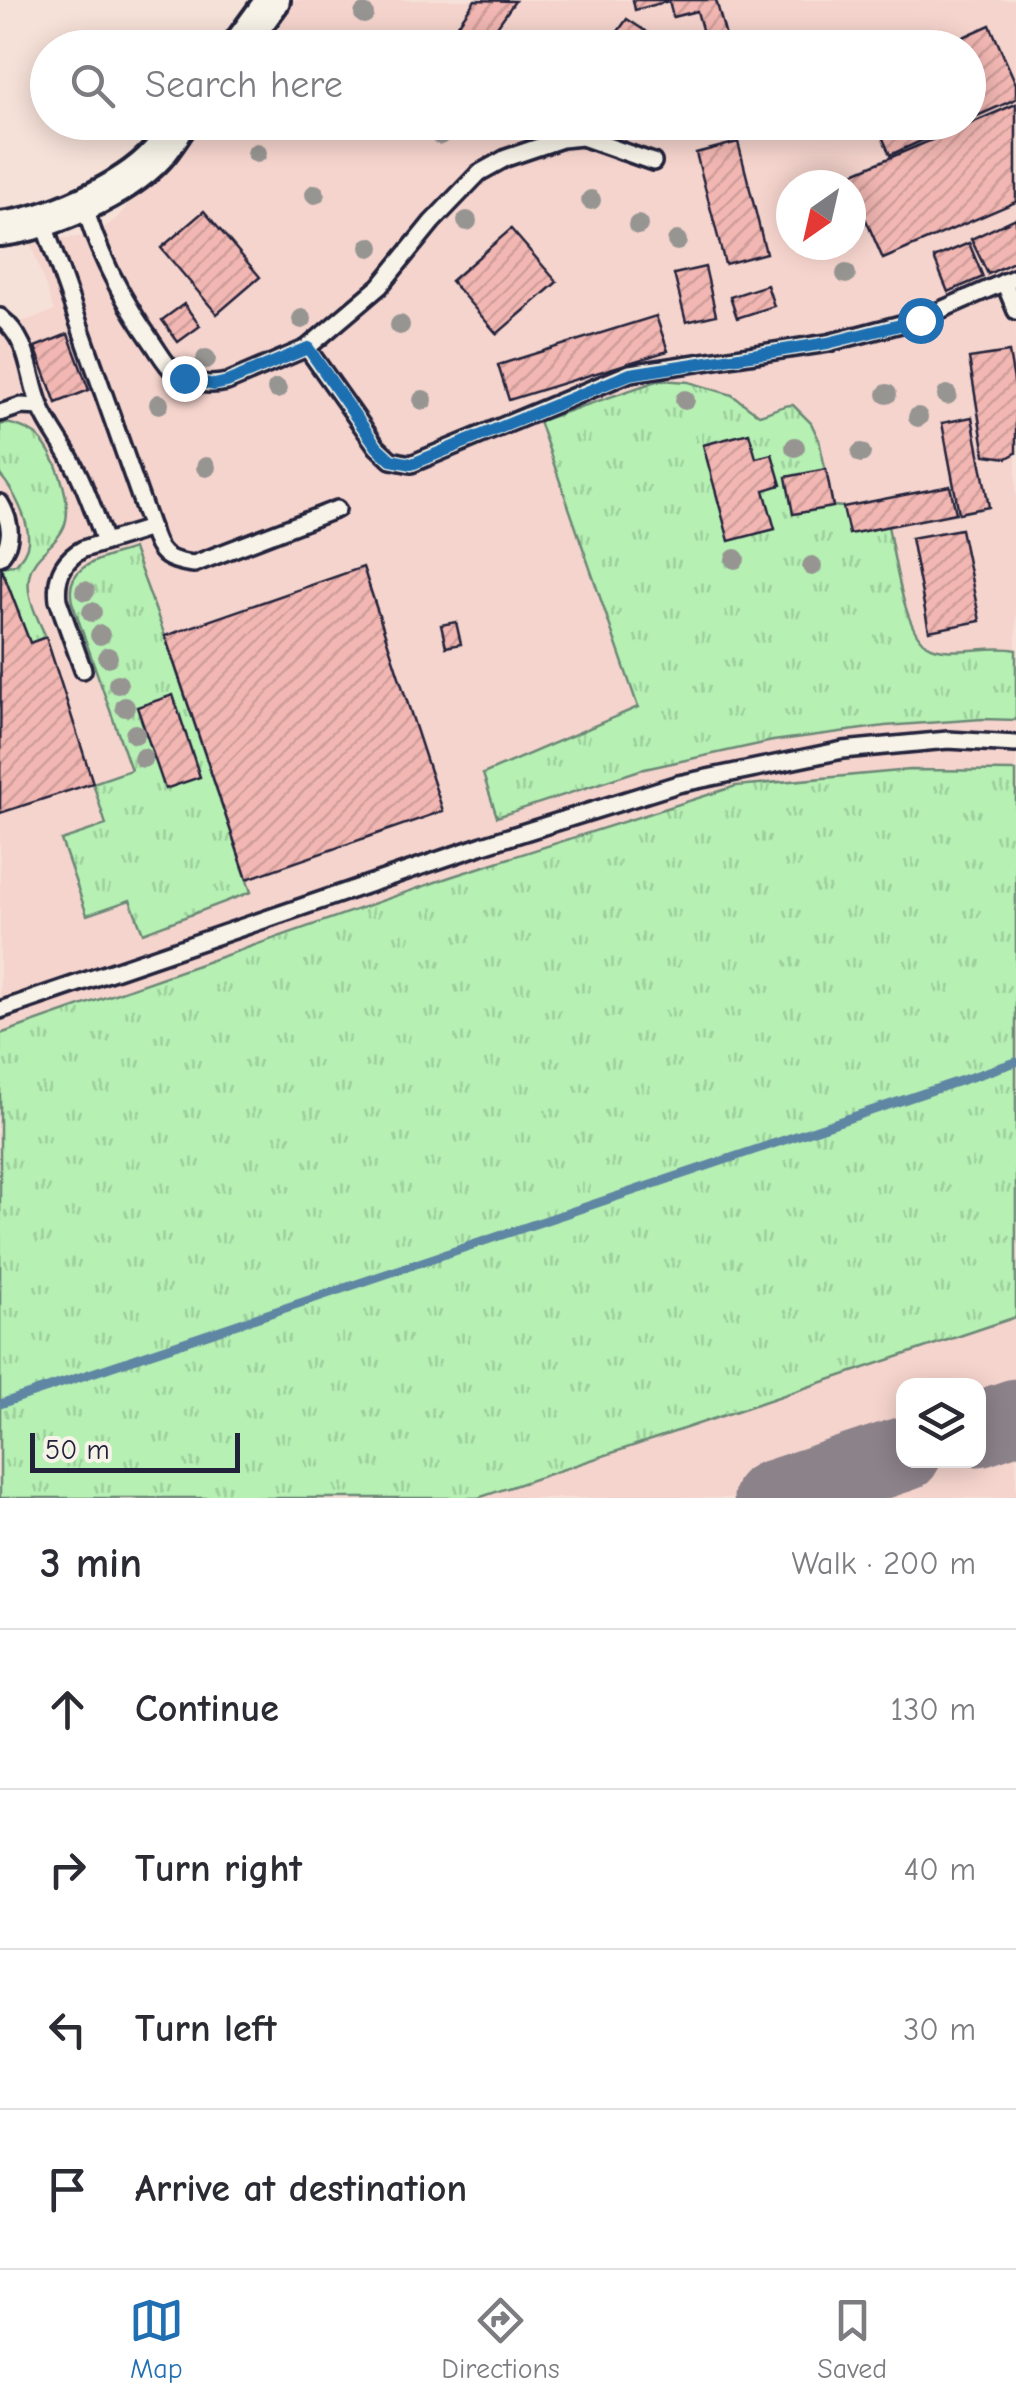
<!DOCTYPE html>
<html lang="en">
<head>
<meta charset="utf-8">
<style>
	:root { --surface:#fff; --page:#f7f7f7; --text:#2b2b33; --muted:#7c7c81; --line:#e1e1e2; --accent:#1f6fb2 }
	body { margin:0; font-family:"Comic Neue",sans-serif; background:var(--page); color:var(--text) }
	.controls { position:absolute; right:30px; bottom:30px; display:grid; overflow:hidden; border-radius:20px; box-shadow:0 5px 25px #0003 }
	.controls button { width:90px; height:90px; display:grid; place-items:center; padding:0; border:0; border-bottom:2px solid var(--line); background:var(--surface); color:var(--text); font:50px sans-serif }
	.compass { position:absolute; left:776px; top:170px; width:90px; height:90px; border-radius:50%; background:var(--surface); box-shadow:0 5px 25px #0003; rotate:214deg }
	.scale { position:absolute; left:30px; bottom:25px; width:210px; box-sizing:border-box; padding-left:10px; border:5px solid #22223b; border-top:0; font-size:28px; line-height:35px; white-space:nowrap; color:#22223b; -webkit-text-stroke:8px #f7f3e8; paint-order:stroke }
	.stop { position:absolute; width:30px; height:30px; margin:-22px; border:8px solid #1f6fb2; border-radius:50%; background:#fff }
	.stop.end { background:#1f6fb2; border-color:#fff; box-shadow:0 2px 10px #0008 }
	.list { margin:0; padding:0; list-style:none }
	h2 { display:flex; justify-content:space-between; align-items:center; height:130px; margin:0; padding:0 40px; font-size:42px }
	h2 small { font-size:32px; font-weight:400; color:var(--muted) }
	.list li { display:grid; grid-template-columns:65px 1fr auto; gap:30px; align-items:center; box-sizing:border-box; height:160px; padding:0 40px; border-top:2px solid var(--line) }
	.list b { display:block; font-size:38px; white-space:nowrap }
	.list em { font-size:32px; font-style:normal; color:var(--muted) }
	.icon { flex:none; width:55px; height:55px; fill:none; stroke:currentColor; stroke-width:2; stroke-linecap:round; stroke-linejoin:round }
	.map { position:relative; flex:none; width:1016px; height:1498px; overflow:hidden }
	.search { position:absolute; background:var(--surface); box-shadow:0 5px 25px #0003; left:30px; right:30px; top:30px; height:110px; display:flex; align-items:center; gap:25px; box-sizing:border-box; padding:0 35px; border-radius:55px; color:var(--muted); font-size:38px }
	.sheet { height:770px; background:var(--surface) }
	nav { display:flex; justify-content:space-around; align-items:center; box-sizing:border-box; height:140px; border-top:2px solid var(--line); background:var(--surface); font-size:28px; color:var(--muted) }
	nav a { display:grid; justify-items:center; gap:5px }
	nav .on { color:var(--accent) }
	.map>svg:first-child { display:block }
</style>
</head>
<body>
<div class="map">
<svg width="1016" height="1498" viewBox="0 0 1016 1498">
	<defs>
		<pattern id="grass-tufts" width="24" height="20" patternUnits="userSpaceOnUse" patternTransform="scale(2.5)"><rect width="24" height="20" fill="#b6f0b3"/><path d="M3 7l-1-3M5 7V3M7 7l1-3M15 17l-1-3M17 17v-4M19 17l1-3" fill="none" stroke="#9cce9b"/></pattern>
		<pattern id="building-hatch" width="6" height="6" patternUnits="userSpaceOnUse" patternTransform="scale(2.5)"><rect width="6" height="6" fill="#f2b7b2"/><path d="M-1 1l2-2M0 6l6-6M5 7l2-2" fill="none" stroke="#cf9d9a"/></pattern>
	</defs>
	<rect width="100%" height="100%" fill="#f6e1d8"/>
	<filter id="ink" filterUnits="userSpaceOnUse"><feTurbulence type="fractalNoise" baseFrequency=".01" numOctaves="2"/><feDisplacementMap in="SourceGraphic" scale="20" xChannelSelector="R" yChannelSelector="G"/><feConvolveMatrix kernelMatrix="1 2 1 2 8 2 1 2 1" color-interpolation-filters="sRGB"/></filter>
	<g filter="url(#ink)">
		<path fill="#f5d4cd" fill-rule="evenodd" d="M291 0H1016V1498H0V329L54 311 31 245 51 239 93 236 117 218 193 123 968 122V48L253 47ZM791 185H851V245H791ZM904 1386H978V1460H904Z"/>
		<g fill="url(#grass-tufts)" stroke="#6c8977" stroke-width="2.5">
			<path d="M660 380 689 382 732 395 759 415C772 412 780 405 793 405L811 423 819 440 833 506 843 507 888 526C894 554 903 621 922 641 928 647 936 649 944 650 967 653 995 645 1016 650V720L982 719 885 726 773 741 640 770 497 817 483 774 638 707 539 421Z"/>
			<path d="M6 423C17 425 26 428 35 434 55 450 74 503 64 527 56 547 31 555 29 578 26 598 38 619 46 637L30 643 1 567 16 564C22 557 27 551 28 542 30 522 13 489 0 475V425Z"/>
			<path d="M133 549 165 636 251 892 143 933 130 900 87 915 61 840 106 825 93 783 131 770 72 602C63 563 104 559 133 549Z"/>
			<polygon points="910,770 1016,771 1016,1317 478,1498 0,1498 0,1034 450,877 736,786"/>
		</g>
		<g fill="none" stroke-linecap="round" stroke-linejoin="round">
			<polyline stroke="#5e86a2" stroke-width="9" points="0,1404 1016,1062"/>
			<g stroke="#8c828a" stroke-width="75">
				<polyline points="978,1429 1016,1416"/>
				<polyline points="771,1498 904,1454"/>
			</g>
		</g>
		<g fill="url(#building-hatch)" stroke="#22223b" stroke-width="2.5">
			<polygon points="475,0 515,1 482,48 471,48 451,35"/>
			<polygon points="633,0 716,0 728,44 707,48 697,11 673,17 669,1 635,10"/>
			<polygon points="627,19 671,48 606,48"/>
			<polygon points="990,25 1016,84 1016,99 968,120 968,48 939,48"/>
			<polygon points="519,29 541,48 504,48"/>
			<polygon points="1016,104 1016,202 883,259 847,176"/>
			<polygon points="509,122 547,122 532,141"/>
			<polygon points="607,122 674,122 665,135 659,131 650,141 626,126 620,133"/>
			<polygon points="876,122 963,122 890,155"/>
			<polygon points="738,142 766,253 725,264 696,153"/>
			<polygon points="204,211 260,277 217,314 161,248"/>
			<polygon points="1016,218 1016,261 988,274 971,239"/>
			<polygon points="511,229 557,282 497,334 451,281"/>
			<polygon points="969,243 983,277 948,292 934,258"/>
			<polygon points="705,267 716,315 686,322 674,274"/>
			<polygon points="767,285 774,306 737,318 730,297"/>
			<polygon points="184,304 200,326 178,342 162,320"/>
			<polygon points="656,316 668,351 509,400 498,365"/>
			<polygon points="68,334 89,390 56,403 35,347"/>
			<polygon points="1009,352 1016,392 1016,453 1007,458 985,455 969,358"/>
			<polygon points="972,417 989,507 959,513 942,423"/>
			<polygon points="749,433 756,458 772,454 781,485 764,490 775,529 729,541 703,445"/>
			<polygon points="826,469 833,507 793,514 786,477"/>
			<polygon points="950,486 956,513 849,534 843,507"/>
			<polygon points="961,529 980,621 929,631 911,538"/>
			<polygon points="1,567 30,643 46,637 93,783 0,813"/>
			<polygon points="363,567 443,811 247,879 165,636"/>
			<polygon points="456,622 461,644 446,647 441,625"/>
			<polygon points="173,695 200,777 165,789 137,707"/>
		</g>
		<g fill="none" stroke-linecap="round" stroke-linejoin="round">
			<g stroke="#22223b" stroke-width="22">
				<g id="lane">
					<path d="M84 204C98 254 122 299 152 342 159 352 166 365 175 373 190 384 210 386 227 382L307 348 380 286 432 222 479 173 506 158 562 139 582 137 653 162"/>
					<polyline points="42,219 151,528"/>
					<polyline points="1004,282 1016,311"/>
					<path d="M0 317C32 343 27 374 41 408 50 429 66 448 76 469 88 492 96 517 105 542"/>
					<polyline points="307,348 377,447 391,460 411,464 630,373 828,343 920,319 1016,277"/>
					<polyline points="0,413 21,406 41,407"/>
					<path d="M0 503C11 522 14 540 0 557"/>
					<path d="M83 670 58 600C55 577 63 560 83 549L151 528C158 554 166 561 194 564L337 509"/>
					<polyline points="0,1010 483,845 678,784 843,750 948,740 1016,744"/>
				</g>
			</g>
			<g stroke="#22223b" stroke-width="40">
				<g id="street">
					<polyline points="238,48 273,0"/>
					<path d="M0 229C49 224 124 191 157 155 166 145 173 133 181 122"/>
				</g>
			</g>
			<use href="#lane" stroke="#f7f3e8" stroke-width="15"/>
			<use href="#street" stroke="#f7f3e8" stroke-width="32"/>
		</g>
		<g fill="#969592">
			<circle cx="364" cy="14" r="10"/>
			<circle cx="440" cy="135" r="10"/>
			<circle cx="257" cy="153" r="10"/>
			<circle cx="315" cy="194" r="10"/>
			<circle cx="591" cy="200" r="10"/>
			<circle cx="467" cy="221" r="10"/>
			<circle cx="638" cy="225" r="10"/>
			<circle cx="677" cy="241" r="10"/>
			<circle cx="370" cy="247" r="10"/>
			<circle cx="846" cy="274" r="10"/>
			<circle cx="302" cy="319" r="10"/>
			<circle cx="400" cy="325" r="10"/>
			<circle cx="206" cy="359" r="10"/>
			<circle cx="277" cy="389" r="10"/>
			<circle cx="887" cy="394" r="10"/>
			<circle cx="947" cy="395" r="10"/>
			<circle cx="423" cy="400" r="10"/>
			<circle cx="685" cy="400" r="10"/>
			<circle cx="159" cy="404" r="10"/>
			<circle cx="918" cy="417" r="10"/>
			<circle cx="795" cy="447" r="10"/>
			<circle cx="861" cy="453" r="10"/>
			<circle cx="206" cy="467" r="10"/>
			<circle cx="735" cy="559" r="10"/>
			<circle cx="812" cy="566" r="10"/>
			<circle cx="85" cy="591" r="10"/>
			<circle cx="92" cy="612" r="10"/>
			<circle cx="100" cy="635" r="10"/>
			<circle cx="108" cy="657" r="10"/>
			<circle cx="118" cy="684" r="10"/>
			<circle cx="125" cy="707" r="10"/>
			<circle cx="135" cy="734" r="10"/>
			<circle cx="143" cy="758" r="10"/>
		</g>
	</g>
	<g fill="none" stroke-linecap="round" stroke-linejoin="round" filter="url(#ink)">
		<polyline stroke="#1f6fb2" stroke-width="12" points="184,378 214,385 227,382 308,348 377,447 391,460 412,464 630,374 828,343 920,320"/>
	</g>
</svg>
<div class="controls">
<button><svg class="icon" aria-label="layers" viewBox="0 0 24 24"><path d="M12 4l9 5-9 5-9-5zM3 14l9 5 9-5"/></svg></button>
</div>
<svg class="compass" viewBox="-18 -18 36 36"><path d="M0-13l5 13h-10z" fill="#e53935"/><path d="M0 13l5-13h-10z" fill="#7c7c81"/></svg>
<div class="scale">50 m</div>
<div class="stop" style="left:920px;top:320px"></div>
<div class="stop end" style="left:184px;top:378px"></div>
<div class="search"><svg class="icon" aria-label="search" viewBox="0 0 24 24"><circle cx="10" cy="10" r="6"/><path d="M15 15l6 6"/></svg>Search here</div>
</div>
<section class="sheet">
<h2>3 min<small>Walk · 200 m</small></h2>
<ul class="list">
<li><svg class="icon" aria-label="ahead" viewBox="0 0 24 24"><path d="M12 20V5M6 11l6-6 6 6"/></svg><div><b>Continue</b></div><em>130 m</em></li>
<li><svg class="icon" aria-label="right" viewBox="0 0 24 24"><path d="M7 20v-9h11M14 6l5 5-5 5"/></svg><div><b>Turn right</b></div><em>40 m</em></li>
<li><svg class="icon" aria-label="left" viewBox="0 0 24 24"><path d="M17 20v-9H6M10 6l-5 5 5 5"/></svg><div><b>Turn left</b></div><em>30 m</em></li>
<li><svg class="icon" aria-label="arrive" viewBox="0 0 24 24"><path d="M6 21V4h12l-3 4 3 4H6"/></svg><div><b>Arrive at destination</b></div></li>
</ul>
</section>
<nav>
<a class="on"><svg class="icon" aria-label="map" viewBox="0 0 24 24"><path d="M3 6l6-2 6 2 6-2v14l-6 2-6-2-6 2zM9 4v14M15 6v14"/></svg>Map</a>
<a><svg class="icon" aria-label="directions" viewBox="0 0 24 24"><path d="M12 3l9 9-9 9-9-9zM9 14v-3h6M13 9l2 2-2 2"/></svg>Directions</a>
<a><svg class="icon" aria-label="saved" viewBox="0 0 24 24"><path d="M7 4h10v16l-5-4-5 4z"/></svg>Saved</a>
</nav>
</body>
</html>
